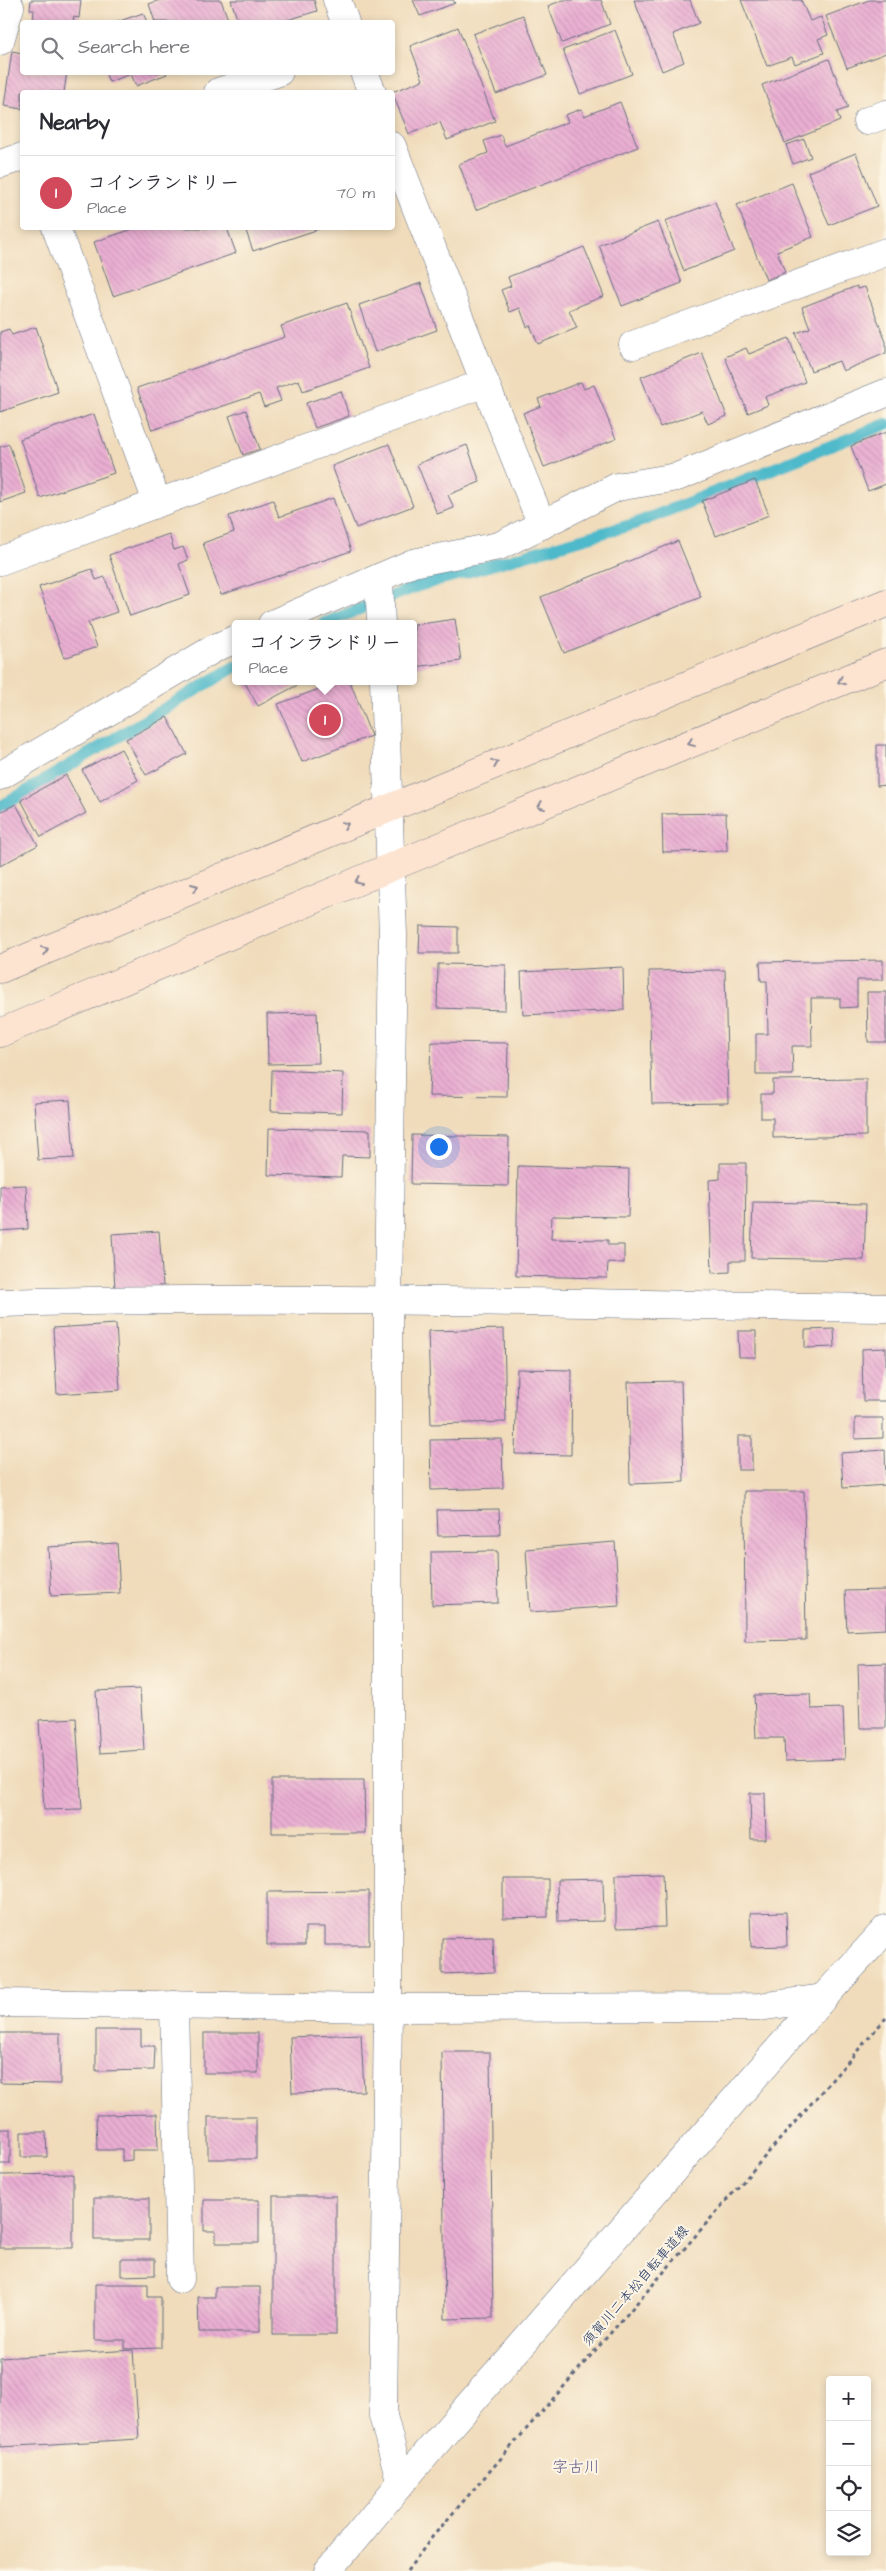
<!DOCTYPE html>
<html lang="en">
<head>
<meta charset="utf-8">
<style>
	:root { --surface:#fff; --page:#f7f7f7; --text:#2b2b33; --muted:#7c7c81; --line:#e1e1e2; --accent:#d1495b }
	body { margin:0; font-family:"Architects Daughter","Klee One",sans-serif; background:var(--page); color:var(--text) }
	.controls { position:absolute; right:15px; bottom:15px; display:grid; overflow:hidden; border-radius:5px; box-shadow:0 2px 8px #0003 }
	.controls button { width:45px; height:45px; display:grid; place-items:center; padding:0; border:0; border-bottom:1px solid var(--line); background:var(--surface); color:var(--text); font:25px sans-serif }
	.you { position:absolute; left:438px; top:1146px; width:18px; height:18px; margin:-12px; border:4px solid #fff; border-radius:50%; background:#1a73e8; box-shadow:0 0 0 8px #1a73e833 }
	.badge { display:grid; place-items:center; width:32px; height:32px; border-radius:50%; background:var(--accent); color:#fff; font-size:16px; font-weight:700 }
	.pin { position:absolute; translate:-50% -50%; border:2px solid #fff; box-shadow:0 1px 5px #0006 }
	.popup { position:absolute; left:232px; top:620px; width:185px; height:65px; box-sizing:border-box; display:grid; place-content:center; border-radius:5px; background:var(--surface); filter:drop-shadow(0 1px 4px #0005); font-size:16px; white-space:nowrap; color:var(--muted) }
	.popup b { font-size:19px; color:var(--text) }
	.popup::after { content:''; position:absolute; left:50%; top:100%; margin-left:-10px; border:10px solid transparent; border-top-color:var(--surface) }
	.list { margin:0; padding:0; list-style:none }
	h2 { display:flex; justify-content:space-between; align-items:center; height:65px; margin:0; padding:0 20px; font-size:21px }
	h2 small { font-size:16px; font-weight:400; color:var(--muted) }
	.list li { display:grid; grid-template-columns:32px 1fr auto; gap:15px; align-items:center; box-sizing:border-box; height:75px; padding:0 20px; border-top:1px solid var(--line) }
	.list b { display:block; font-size:19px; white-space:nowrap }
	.list p { margin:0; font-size:16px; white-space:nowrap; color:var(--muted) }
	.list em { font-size:16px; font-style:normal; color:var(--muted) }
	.icon { flex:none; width:28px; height:28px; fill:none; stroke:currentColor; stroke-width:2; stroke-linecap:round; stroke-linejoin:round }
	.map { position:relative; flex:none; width:886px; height:2571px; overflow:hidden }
	.search { position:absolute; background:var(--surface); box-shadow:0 2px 8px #0003; left:20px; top:20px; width:375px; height:55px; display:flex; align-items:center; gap:12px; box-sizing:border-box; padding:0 18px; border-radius:5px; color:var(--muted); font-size:19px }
	.panel { position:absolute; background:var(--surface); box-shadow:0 2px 8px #0003; left:20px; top:90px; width:375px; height:140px; border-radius:5px }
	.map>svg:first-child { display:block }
</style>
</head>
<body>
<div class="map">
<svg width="886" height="2571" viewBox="0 0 886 2571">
	<defs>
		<pattern id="building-back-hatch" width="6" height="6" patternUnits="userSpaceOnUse" patternTransform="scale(1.25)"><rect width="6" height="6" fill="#eaaed2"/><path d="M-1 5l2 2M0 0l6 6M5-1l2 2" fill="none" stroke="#c896b7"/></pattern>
	</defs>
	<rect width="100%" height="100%" fill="#fcf5e5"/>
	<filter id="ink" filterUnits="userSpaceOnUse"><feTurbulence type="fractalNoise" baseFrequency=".02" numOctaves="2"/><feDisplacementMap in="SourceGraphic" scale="10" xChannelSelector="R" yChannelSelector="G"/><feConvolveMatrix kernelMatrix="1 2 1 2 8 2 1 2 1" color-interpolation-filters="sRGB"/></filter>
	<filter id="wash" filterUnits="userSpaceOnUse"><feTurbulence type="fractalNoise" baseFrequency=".0096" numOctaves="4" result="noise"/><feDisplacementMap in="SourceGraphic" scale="20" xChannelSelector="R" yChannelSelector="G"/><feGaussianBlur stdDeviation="1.12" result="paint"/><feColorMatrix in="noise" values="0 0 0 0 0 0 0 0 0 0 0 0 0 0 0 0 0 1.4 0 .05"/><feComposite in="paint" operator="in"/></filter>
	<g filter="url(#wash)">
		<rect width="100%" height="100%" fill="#f0dcbb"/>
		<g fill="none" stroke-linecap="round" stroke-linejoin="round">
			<g stroke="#4eb9ca" stroke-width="12">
				<polyline points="322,624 418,586 634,524 886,424"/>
				<polyline points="0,807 236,666"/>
			</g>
		</g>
		<g id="blocks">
			<g fill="url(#building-back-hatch)">
				<polygon points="31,0 81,0 79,18 74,17 73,22 33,22 34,10 30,9"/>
				<polygon points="160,0 221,0 229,22 155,22 149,4"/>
				<polygon points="231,0 314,0 317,11 281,22 238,22"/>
				<polygon points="413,0 453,0 455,3 420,16"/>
				<polygon points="563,0 601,0 610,24 562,43 548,6"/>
				<polygon points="634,0 690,0 699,23 673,34 684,62 662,71"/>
				<polygon points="741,0 801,0 810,21 821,17 828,35 818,39 824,53 795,64 792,57 767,66"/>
				<polygon points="869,0 886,0 886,53 847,68 826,16"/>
				<polygon points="143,13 147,22 117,22"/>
				<polygon points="523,15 547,75 496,94 473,34"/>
				<polygon points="458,27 495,121 447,140 440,122 409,134 392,92 423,80 410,46"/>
				<polygon points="615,30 632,74 580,94 563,50"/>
				<polygon points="12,51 22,53 22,72 67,72 64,92 22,92 22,109 4,106"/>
				<polygon points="829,59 848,108 837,112 840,121 785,143 762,85"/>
				<polygon points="105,72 166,72 167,74 136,86 131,74 109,82"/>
				<polygon points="620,102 638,147 476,210 459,164 488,153 484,141 501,135 505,146 568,122 565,115 581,109 584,116"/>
				<polygon points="804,139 811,157 793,164 786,145"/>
				<polygon points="856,153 877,206 829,225 808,172"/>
				<polygon points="792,183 813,237 777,251 785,272 766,280 737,205"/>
				<polygon points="715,202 734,251 684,271 665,221"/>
				<polygon points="658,222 682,283 622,306 599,245"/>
				<polygon points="136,228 227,228 236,253 113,296 94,242"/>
				<polygon points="245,228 322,228 253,251"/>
				<polygon points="584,247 604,296 569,310 577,328 538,344 530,325 527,327 520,308 510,312 501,290 511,286 508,277"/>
				<polygon points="421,283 437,330 375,352 359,305"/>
				<polygon points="857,286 857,289 865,287 886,342 886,353 843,371 839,361 811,371 796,333 810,328 802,307"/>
				<polygon points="347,303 369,368 303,391 299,380 276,388 281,401 264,407 259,394 152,430 137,388 285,337 281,326"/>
				<polygon points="36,327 58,392 0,412 0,332 9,329 12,335"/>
				<polygon points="789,338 805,382 765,397 768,405 748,413 725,357 746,348 749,354"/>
				<polygon points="702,353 727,416 708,424 702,411 660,427 641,377"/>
				<polygon points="581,382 584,389 594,385 616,439 544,467 523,413 541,406 538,399"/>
				<polygon points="341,391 349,416 315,428 306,403"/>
				<polygon points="246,410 260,449 243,455 229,416"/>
				<polygon points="94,414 114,473 40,498 20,439"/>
				<polygon points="886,432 886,484 868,491 851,446"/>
				<polygon points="9,444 26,493 0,502 0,447"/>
				<polygon points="389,444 413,506 356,528 332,466"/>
				<polygon points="467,445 480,482 448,495 454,508 437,514 417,464"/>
				<polygon points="755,480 769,515 716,536 702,501"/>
				<polygon points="333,498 351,551 221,595 203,543 234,532 229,516 273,500 279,517"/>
				<polygon points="169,534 174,550 183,547 188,560 179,564 190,595 130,616 109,555"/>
				<polygon points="678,541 701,597 564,653 541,597"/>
				<polygon points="92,569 96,580 105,577 117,612 88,622 97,647 64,658 39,587"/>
				<polygon points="455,619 461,661 414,667 414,625"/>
				<polygon points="244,681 305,681 258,706"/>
				<polygon points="341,681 350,681 371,736 302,762 278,704"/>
				<polygon points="167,717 187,754 146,775 126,739"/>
				<polygon points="877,745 886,745 886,785 877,786"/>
				<polygon points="121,749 138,780 100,802 82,770"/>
				<polygon points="66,775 86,813 41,837 21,800"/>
				<polygon points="16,804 38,845 0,866 0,812"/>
				<polygon points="726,813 727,851 663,852 662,814"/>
				<polygon points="420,926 458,927 458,953 419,953"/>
				<polygon points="883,960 883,980 857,980 857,1007 840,1008 840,998 811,998 812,1046 792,1046 793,1075 756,1075 756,1034 768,1034 767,981 761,981 760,962"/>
				<polygon points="438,964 506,965 505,1010 437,1008"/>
				<polygon points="623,967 624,1010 523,1015 521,972"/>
				<polygon points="725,970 728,1103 652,1104 649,971"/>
				<polygon points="867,992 886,992 886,1042 868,1042"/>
				<polygon points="317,1013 319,1063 268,1064 267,1014"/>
				<polygon points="431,1042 508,1043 507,1097 429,1096"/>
				<polygon points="272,1070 343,1073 342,1113 271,1111"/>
				<polygon points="866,1079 866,1136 773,1138 773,1118 761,1118 761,1094 773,1094 773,1080"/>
				<polygon points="70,1100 74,1158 38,1160 34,1102"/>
				<polygon points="269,1128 370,1130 370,1157 342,1156 341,1177 268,1175"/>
				<polygon points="412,1135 509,1137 508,1186 411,1184"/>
				<polygon points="720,1163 746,1163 745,1261 730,1261 730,1272 712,1273 709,1180 720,1179"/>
				<polygon points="518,1166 629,1169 628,1217 552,1216 551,1239 608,1240 608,1245 624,1245 624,1263 608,1262 607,1278 516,1276"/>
				<polygon points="26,1185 28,1229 0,1231 0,1186"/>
				<polygon points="753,1202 866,1204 864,1260 751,1258"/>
				<polygon points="159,1231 163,1286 115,1289 112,1234"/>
				<polygon points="116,1324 120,1390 57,1394 53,1328"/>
				<polygon points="504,1329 506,1422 431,1424 428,1331"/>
				<polygon points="834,1329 835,1347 805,1348 805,1330"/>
				<polygon points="738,1331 756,1331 756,1357 739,1357"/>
				<polygon points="886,1348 886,1401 863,1401 862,1349"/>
				<polygon points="517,1369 572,1370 571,1455 515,1454"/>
				<polygon points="681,1381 684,1482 630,1484 628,1382"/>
				<polygon points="855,1418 883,1418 883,1438 855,1439"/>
				<rect x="738" y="1436" width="14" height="34"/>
				<polygon points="502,1439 503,1488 431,1490 430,1440"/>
				<polygon points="885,1450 886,1485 843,1488 841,1453"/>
				<polygon points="744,1491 804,1491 806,1640 745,1641"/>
				<polygon points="499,1509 500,1535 438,1536 437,1510"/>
				<polygon points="615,1542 619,1606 530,1612 526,1549"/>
				<polygon points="117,1543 120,1593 51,1596 48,1547"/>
				<polygon points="497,1551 498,1603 432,1605 431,1552"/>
				<polygon points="886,1590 886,1629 847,1631 845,1591"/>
				<polygon points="886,1663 886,1728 860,1728 858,1664"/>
				<polygon points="140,1689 144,1750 100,1753 96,1691"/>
				<polygon points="810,1694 811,1709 843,1708 845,1759 785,1761 784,1738 756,1738 754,1695"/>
				<polygon points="76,1718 82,1809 44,1810 39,1720"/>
				<polygon points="272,1780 364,1780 365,1833 272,1833"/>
				<polygon points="750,1793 765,1793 766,1839 751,1839"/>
				<polygon points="663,1873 665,1927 616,1928 616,1874"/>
				<polygon points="503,1879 548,1879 548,1917 503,1918"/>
				<polygon points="603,1879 604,1921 558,1922 557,1880"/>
				<polygon points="369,1891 369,1945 325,1945 325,1927 305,1927 305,1945 267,1945 267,1892"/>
				<polygon points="786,1912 787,1946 751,1947 750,1913"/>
				<polygon points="493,1937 494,1972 442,1974 442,1938"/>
				<polygon points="96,2030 141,2030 141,2046 155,2046 154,2070 96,2071"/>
				<polygon points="0,2033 60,2033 60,2084 0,2083"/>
				<rect x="204" y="2033" width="54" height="40"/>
				<polygon points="361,2034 364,2091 292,2093 290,2037"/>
				<polygon points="442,2052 490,2052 493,2318 445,2319"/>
				<polygon points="157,2114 158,2150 132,2150 132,2160 122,2161 122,2150 97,2150 96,2115"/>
				<rect x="208" y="2117" width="48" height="42"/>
				<rect x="0" y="2129" width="10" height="35"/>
				<polygon points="21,2132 46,2132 47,2157 21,2157"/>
				<polygon points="73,2174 73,2248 0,2248 0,2175"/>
				<rect x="273" y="2196" width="63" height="139"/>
				<rect x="94" y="2198" width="55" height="42"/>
				<polygon points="204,2200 259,2200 259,2243 216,2243 216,2231 204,2231"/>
				<polygon points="121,2259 155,2259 155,2275 121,2276"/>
				<polygon points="95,2284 148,2284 148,2297 161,2297 161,2348 125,2349 125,2340 95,2340"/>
				<polygon points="215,2287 260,2287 260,2332 199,2332 198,2297 215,2297"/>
				<polygon points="133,2350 139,2439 0,2447 0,2358"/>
			</g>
		</g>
	</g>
	<g filter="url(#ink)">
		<use href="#blocks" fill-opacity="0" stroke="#666c7f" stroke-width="1"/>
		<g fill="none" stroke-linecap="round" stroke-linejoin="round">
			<g stroke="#666c7f" stroke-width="29">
				<g id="street">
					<polyline points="337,0 345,22"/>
					<polyline points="0,41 10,7 4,0"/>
					<polyline points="364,72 372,92"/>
					<polyline points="218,92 279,72"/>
					<polyline points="867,121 886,114"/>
					<polyline points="0,164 22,157"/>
					<polyline points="56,228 157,502"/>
					<polyline points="633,345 886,252"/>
					<polyline points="485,383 542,525"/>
					<polyline points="0,561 485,383 392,146"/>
					<polyline points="379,578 381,624"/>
					<polyline points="272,624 413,563 499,546 617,487 677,477 886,393"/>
					<polyline points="384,681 393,935 388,1301 388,2008 383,2416 401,2483"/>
					<polyline points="0,776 215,648 236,639"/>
					<path d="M0 1303C295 1295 591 1304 886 1308"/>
					<polyline points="0,2003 388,2008 759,2007 823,1998"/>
					<polyline points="174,2005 180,2279"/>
					<polyline points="328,2571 401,2483 823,1998 886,1929"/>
				</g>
			</g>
			<g stroke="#666c7f" stroke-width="29">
				<g id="secondary">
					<polyline points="0,969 886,603"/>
					<polyline points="0,1033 391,867 886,663"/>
				</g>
			</g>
			<polyline stroke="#666c7f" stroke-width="3" stroke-dasharray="4 4" stroke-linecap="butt" points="407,2571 433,2536 886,2018"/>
			<use href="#street" stroke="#fff" stroke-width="28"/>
			<use href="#secondary" stroke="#fde4d1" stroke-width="28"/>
		</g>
		<defs><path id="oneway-chevron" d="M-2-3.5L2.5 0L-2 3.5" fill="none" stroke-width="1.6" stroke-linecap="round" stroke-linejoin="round" transform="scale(1.25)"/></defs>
		<g stroke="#8c8a98">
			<use href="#oneway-chevron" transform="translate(841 681) rotate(158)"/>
			<use href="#oneway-chevron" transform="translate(691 743) rotate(158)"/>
			<use href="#oneway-chevron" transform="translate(495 763) rotate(-22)"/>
			<use href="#oneway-chevron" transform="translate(541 806) rotate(158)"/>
			<use href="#oneway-chevron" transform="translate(345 825) rotate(-23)"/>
			<use href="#oneway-chevron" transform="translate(358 881) rotate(157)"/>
			<use href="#oneway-chevron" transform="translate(195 887) rotate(-23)"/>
			<use href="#oneway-chevron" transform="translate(45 950) rotate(-23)"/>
		</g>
	</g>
	<g text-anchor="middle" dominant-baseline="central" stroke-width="4" stroke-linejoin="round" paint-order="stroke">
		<g font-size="14" fill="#1b2f5e" stroke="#fcf5e5">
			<text transform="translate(636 2286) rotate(-49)">須賀川二本松自転車道線</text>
		</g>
		<g font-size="16" fill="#635b87" stroke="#fcf5e5">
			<text x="576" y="2467">字古川</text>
		</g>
	</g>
</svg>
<div class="controls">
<button>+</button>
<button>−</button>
<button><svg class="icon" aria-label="locate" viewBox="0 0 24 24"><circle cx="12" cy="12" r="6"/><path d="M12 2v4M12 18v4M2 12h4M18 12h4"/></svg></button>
<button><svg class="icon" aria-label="layers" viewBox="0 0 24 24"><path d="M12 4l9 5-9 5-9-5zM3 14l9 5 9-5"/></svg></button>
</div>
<div class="you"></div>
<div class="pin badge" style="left:325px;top:720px">1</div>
<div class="popup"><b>コインランドリー</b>Place</div>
<div class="search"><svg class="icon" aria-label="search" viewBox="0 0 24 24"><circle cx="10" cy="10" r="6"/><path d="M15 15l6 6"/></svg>Search here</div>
<section class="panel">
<h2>Nearby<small></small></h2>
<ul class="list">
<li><span class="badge">1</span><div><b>コインランドリー</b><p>Place</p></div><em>70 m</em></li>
</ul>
</section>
</div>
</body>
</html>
